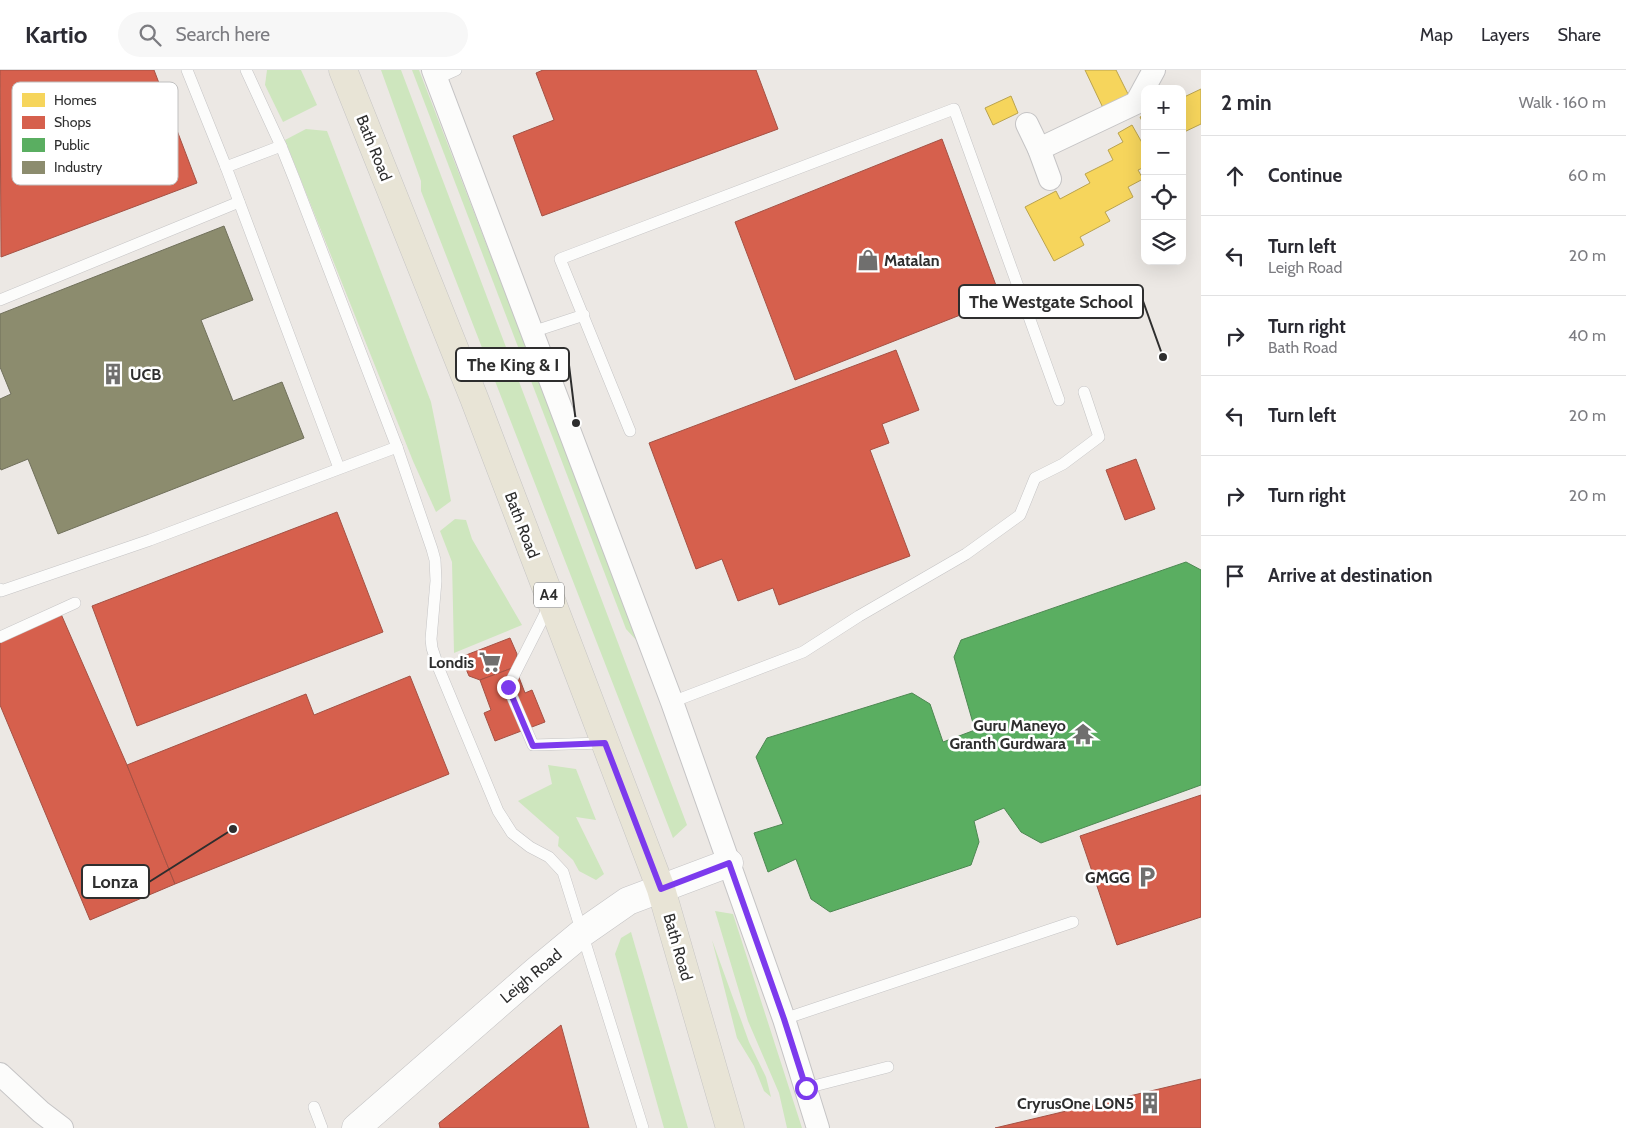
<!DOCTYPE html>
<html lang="en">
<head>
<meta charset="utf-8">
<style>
	:root { --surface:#fff; --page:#f7f7f7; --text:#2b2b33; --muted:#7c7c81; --line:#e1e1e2 }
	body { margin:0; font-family:Cabin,sans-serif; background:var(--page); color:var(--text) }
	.controls { position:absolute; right:15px; top:15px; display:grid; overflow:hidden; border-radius:10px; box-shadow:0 5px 20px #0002 }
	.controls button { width:45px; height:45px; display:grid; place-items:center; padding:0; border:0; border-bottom:1px solid var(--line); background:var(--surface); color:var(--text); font:25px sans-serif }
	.stop { position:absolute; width:15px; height:15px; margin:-11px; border:4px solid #7c3aed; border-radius:50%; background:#fff }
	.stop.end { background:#7c3aed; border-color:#fff; box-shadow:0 1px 5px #0008 }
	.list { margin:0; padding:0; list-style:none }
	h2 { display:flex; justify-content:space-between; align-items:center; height:65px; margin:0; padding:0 20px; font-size:21px }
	h2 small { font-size:16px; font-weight:400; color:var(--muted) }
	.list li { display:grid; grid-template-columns:32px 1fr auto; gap:15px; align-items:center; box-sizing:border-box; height:80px; padding:0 20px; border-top:1px solid var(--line) }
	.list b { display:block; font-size:19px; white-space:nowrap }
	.list p { margin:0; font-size:16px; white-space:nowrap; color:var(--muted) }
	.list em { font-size:16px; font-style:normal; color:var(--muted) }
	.icon { flex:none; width:28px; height:28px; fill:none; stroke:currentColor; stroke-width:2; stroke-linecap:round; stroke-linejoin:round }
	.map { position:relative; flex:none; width:1201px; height:1058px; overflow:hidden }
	header { display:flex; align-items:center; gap:30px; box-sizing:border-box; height:70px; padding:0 25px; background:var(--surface); border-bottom:1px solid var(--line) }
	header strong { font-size:24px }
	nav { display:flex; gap:28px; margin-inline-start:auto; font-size:18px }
	.search { width:350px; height:45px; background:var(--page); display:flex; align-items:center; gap:12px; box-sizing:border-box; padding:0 18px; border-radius:28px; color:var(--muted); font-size:19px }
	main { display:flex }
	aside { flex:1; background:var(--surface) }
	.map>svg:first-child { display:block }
</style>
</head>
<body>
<header>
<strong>Kartio</strong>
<div class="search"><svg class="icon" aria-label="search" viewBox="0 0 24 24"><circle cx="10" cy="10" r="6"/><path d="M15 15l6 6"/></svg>Search here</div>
<nav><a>Map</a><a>Layers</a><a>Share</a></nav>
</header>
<main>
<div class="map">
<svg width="1201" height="1058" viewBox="0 0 1201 1058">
	<rect width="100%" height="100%" fill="#ece8e4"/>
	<g fill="#cee6be">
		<polygon points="267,0 301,0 317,35 283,52 265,15"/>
		<polygon points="381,0 401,0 687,755 673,768 421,121 421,111"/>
		<polygon points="412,0 419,0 628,541 638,572 626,559"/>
		<polygon points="306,59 327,61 431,332 451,431 436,442 413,391 285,70"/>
		<polygon points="455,449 466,450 472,469 522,555 454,583 452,492 440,461"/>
		<polygon points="548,695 576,699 596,750 576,747 604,804 596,810 579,801 573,790 558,776 559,767 518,731 552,714"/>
		<polygon points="715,841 733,844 802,1058 787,1058 779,1023 748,951"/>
		<polygon points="631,862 688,1058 664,1058 615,884 621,868"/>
		<polygon points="712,870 749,972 766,1007 771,1027 764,1021 754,996 737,968"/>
	</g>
	<g fill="#f6d55c" stroke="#baa34e">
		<polygon points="1085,0 1116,0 1130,28 1104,40"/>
		<polygon points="1201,19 1201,54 1182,63 1182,28"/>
		<polygon points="1011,26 1018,43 993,55 985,38"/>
		<polygon points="1145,45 1145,57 1140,47"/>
		<polygon points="1132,55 1145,78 1145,97 1138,100 1143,109 1128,117 1133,127 1105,142 1110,151 1080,167 1084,175 1054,191 1025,137 1056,121 1060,129 1090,113 1085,104 1113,90 1108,80 1123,72 1118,63"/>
	</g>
	<g fill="#d6604d" stroke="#a45144">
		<polygon points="0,0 154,0 197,113 1,187"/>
		<polygon points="543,0 756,0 778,59 542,146 513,66 554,50 536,3"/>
		<polygon points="942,69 1001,229 795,310 735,152"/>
		<polygon points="896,280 919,340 882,354 889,373 870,380 910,486 779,535 773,518 738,531 722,489 696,499 649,373"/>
		<polygon points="1136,389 1155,439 1125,450 1106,400"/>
		<polygon points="337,442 383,562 137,656 92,536"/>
		<polygon points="61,544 127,695 175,814 90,850 0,635 0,570"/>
		<polygon points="510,568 517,584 515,597 480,610 469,606 461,587"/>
		<polygon points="515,597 525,623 532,620 545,652 495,671 484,643 491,640 480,610"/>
		<polygon points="410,606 449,704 175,814 127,695 306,624 314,645"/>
		<polygon points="1201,725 1201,847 1117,875 1080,766"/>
		<polygon points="561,955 589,1058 440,1058 439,1053"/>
		<polygon points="1201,1009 1201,1058 995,1058"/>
	</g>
	<polygon fill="#5aae61" stroke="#4d8852" points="1186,492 1201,500 1201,715 1041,773 1021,762 1004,738 974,751 979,772 971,795 830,842 811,829 796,789 768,802 754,763 783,754 756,687 767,668 912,623 930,634 943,672 975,660 954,587 961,570"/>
	<polygon fill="#8c8c6e" stroke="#70705b" points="224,156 253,230 201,250 233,331 282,312 304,368 58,464 28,389 1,400 0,397 0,329 11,324 0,297 0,244"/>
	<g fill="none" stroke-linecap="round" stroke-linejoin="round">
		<g stroke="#c5c4c5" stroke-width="12">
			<g id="lane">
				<polyline points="187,0 226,97"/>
				<polyline points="246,0 281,76 295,111 397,377 432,479 435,490 436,511 431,569 432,578 439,599 498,741 512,763 530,777 549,787 563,802 643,1058"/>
				<polyline points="436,9 456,0"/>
				<polyline points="281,76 226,97 339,398"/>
				<polyline points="0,230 239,132"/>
				<polyline points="532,262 584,245"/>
				<polyline points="630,361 560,189 954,39 1059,330"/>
				<polyline points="0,519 1,521 150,470 397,377"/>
				<polyline points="550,534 508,617 533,675 605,673"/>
				<polyline points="0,567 75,533"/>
				<polyline points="672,632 803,582 859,546 966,484 1020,445 1035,408 1063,394 1099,367 1084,322"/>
				<polyline points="784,949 1073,852"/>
				<polyline points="806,1018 888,997"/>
				<polyline points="314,1037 322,1058"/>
			</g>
		</g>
		<g stroke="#c5c4c5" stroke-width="24">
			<g id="street">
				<polyline points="433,0 672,632 784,949 818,1058"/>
				<polyline points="1027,54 1039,79 1050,109"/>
				<polyline points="1039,79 1136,33 1154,0"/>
				<polyline points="0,1004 41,1042 62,1058"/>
			</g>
		</g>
		<g stroke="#c5c4c5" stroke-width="29">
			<polyline id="secondary" points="356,1058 535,902 582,863 628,831 729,793"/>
		</g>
		<g stroke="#c6c5c4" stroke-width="29">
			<polyline id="primary" points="343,0 474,328 661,819 730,1058"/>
		</g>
		<use href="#lane" stroke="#fcfcfb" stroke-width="11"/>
		<use href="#street" stroke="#fcfcfb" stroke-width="22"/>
		<use href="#secondary" stroke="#fcfcfb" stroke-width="28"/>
		<use href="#primary" stroke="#e8e4d6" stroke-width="28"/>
	</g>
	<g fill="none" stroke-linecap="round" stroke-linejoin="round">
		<polyline stroke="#7c3aed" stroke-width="6" points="508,617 533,676 605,673 661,819 729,793 784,949 806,1018"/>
	</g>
	<defs>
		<g id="shop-bare" transform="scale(1.725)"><path d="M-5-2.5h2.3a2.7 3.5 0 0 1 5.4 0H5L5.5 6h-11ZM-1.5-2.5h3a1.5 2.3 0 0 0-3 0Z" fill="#706f6e" stroke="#fff" stroke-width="2.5" paint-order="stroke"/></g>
		<g id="building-bare" transform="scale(1.725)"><path d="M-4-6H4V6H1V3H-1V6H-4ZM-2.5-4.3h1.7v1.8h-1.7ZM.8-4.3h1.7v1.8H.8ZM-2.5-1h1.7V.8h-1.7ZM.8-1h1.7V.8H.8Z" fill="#706f6e" stroke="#fff" stroke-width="2.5" paint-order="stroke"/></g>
		<g id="supermarket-bare" transform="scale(1.725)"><path d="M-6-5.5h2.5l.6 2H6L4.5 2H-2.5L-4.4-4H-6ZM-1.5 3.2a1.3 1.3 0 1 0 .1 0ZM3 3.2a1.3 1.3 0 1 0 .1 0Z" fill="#706f6e" stroke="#fff" stroke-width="2.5" paint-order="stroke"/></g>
		<g id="temple-bare" transform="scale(1.725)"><path d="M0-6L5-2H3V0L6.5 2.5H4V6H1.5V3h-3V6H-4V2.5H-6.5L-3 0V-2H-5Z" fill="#706f6e" stroke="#fff" stroke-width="2.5" paint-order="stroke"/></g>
		<g id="parking-bare" transform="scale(1.725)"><path d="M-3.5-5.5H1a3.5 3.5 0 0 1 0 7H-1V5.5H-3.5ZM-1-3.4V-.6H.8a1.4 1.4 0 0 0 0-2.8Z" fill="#706f6e" stroke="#fff" stroke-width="2.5" paint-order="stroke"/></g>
	</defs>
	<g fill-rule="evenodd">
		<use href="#shop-bare" x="868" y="190"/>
		<use href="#building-bare" x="113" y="304"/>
		<use href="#supermarket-bare" x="490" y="592"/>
		<use href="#temple-bare" x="1083" y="664"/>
		<use href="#parking-bare" x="1147" y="807"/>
		<use href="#building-bare" x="1150" y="1033"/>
	</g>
	<g text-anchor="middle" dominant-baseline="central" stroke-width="5" stroke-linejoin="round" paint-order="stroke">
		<rect fill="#fff" stroke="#6d6d6d" stroke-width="1" x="534" y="512.5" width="30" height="25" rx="4"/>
		<g font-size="15" font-weight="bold" fill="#2e2e2e">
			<text x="549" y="525">A4</text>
		</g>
		<g font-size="16" fill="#2e2e2e" stroke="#fff">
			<text transform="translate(374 78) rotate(68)">Bath Road</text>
			<text transform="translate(522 455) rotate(69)">Bath Road</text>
			<text transform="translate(678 877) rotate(74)">Bath Road</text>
			<text transform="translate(531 906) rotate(-40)">Leigh Road</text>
		</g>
		<g font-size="16" font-weight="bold" fill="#2e2e2e" stroke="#fff" text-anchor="end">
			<text x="884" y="190" text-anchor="start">Matalan</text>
			<text x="130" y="304" text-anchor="start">UCB</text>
			<text x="474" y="592">Londis</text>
			<text x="1066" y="655">Guru Maneyo<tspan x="1066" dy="18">Granth Gurdwara</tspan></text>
			<text x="1130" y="807">GMGG</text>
			<text x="1134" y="1033">CryrusOne LON5</text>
		</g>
	</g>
	<rect x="12" y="12" width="166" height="103" rx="8" fill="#fff" stroke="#c0c0c0" stroke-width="1"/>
	<rect x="22" y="23" width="23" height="14" fill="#f6d55c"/>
	<rect x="22" y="46" width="23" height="13" fill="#d6604d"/>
	<rect x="22" y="68" width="23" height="14" fill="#5aae61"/>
	<rect x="22" y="91" width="23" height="13" fill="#8c8c6e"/>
	<g font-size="14" fill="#2e2e2e">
		<text x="54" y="35">Homes</text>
		<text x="54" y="57">Shops</text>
		<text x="54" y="80">Public</text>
		<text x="54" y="102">Industry</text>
	</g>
	<path fill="none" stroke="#2e2e2e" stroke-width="2" d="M1163 287L1143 231M576 353L569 295M233 759L149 812"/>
	<g fill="#2e2e2e" stroke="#fff" stroke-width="2">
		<circle cx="1163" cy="287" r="5"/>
		<circle cx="576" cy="353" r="5"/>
		<circle cx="233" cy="759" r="5"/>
	</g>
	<g fill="#fff" stroke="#2e2e2e" stroke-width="2">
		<rect x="959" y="215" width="184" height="33" rx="5"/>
		<rect x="456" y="278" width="113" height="33" rx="5"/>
		<rect x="82" y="795" width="67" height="33" rx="5"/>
	</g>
	<g font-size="18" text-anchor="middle" font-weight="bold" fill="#2e2e2e">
		<text x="1051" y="238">The Westgate School</text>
		<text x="513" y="301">The King &amp; I</text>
		<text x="115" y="818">Lonza</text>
	</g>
</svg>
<div class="controls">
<button>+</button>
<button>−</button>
<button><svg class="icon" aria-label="locate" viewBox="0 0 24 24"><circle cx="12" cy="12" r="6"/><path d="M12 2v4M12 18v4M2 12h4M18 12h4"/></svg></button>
<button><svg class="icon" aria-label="layers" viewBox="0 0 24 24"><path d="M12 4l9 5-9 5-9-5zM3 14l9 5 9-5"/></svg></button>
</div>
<div class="stop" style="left:806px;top:1018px"></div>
<div class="stop end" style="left:508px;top:617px"></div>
</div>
<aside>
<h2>2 min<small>Walk · 160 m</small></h2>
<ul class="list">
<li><svg class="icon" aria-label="ahead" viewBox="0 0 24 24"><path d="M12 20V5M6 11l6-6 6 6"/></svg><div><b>Continue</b></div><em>60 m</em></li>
<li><svg class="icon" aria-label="left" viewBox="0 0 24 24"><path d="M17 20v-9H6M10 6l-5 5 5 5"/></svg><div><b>Turn left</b><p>Leigh Road</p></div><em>20 m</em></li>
<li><svg class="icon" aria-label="right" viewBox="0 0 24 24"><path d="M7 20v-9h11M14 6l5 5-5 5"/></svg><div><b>Turn right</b><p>Bath Road</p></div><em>40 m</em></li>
<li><svg class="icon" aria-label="left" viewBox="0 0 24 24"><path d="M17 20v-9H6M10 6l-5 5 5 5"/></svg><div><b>Turn left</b></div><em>20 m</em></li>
<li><svg class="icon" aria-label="right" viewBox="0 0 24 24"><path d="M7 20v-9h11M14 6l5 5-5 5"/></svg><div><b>Turn right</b></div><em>20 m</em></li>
<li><svg class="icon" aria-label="arrive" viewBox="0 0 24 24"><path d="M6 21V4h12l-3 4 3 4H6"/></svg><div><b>Arrive at destination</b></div></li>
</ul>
</aside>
</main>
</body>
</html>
